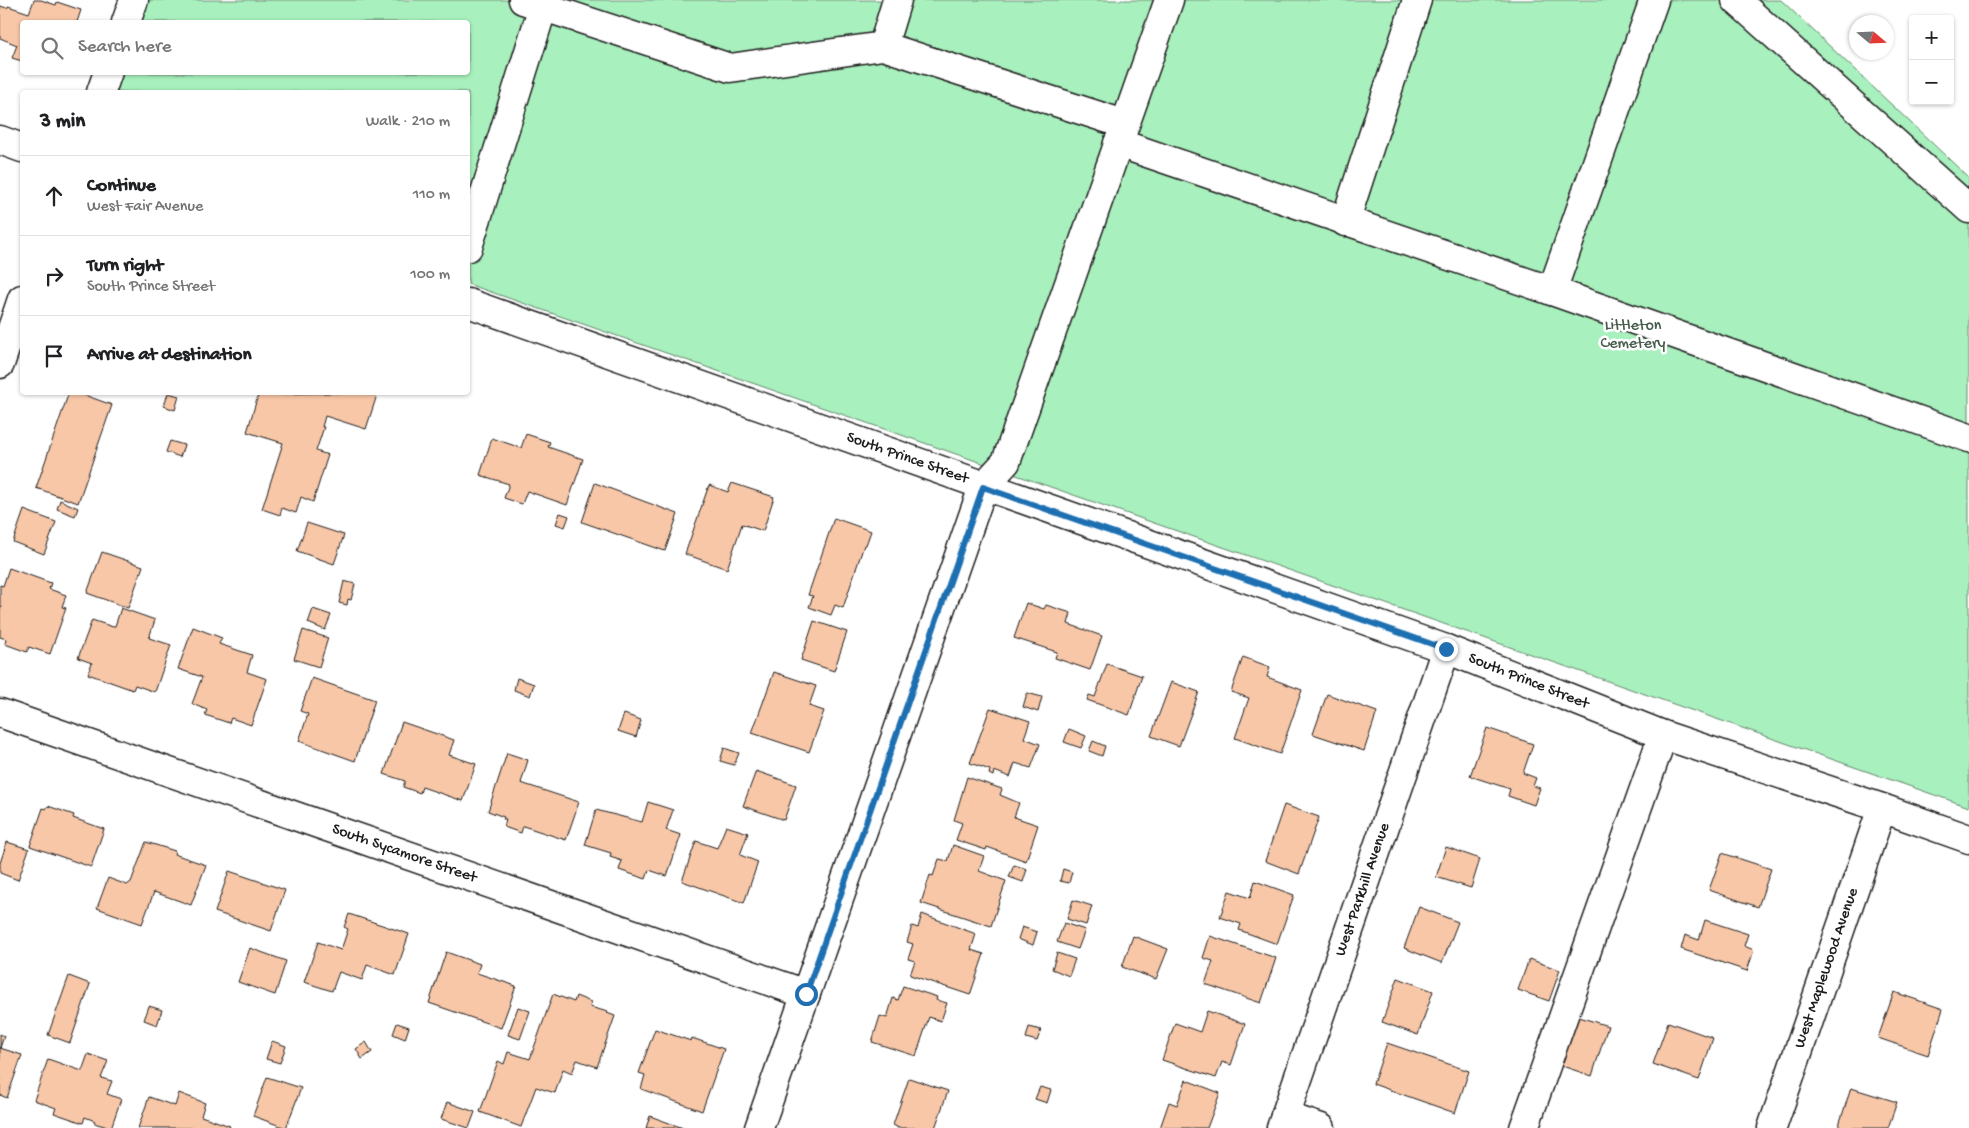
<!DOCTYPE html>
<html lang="en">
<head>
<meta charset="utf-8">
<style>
	:root { --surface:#fff; --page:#f6f6f6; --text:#202124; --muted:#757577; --line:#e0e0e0 }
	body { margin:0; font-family:"Gochi Hand",sans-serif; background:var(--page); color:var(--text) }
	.controls { position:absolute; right:15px; top:15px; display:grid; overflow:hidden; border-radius:5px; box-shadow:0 1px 4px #0004 }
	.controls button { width:45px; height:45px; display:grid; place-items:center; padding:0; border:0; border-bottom:1px solid var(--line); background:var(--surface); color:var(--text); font:25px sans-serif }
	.compass { position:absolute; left:1849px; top:15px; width:45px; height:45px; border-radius:50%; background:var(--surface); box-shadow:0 1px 4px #0004; rotate:109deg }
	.stop { position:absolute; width:15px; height:15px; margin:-11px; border:4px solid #1f6fb2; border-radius:50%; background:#fff }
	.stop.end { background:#1f6fb2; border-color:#fff; box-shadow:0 1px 5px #0008 }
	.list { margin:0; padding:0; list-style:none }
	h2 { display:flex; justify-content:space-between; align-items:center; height:65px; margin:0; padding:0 20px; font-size:21px }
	h2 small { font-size:16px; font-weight:400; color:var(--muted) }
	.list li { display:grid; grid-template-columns:32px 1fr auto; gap:15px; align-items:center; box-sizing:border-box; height:80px; padding:0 20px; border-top:1px solid var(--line) }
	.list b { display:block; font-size:19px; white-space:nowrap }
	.list p { margin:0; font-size:16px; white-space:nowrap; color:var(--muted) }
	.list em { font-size:16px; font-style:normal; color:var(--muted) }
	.icon { flex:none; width:28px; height:28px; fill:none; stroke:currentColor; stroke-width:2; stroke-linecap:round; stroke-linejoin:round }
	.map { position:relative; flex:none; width:1969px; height:1128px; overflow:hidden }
	.search { position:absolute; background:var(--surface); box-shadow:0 1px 4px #0004; left:20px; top:20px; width:450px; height:55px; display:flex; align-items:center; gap:12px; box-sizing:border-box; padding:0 18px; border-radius:5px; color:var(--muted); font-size:19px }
	.panel { position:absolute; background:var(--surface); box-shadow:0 1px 4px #0004; left:20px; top:90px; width:450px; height:305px; border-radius:5px }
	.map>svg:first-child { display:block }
</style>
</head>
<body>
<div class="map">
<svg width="1969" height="1128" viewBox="0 0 1969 1128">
	<rect width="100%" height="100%" fill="#fff"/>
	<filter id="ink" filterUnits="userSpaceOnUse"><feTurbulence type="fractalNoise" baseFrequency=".02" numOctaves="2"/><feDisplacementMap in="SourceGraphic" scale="10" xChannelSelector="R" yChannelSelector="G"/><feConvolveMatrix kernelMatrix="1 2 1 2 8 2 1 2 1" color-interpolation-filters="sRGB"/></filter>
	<g filter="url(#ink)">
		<polygon fill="#a8f0bd" stroke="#62866c" points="119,0 1781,0 1969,178 1969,807 468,284 468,92 88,92 95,73 468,72 468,22 112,22"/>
		<g fill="#f8c7a8" stroke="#1c1c1c">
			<polygon points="34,0 41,0 56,5 57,2 81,10 77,22 22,22 22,61 12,58 17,45 0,38 0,6 7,8 8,6 29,13"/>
			<polygon points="69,392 76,392 112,405 78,503 36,488"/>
			<polygon points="259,392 279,394 370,392 377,395 366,429 325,416 322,427 324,427 316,451 328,455 313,502 301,497 296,513 282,508 280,515 262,509 283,443 247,432"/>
			<polygon points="168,393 179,396 175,410 164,406"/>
			<polygon points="526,434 550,442 548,447 583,459 567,505 527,491 522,504 504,498 509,484 480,475 492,438 521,448"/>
			<polygon points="170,441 184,445 180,457 166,452"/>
			<polygon points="595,483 678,514 665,551 582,522"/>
			<polygon points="732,483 774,497 763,531 742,524 727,569 685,554 709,485 728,492"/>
			<polygon points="60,500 78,508 75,516 57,509"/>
			<polygon points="24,510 56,522 44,554 13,542"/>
			<polygon points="560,513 569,516 565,527 556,524"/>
			<polygon points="834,518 871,531 866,545 864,545 843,608 835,605 831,615 809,607 813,596 808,595"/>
			<polygon points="307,523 344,535 334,564 297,551"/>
			<polygon points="102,552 143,566 128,608 87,593"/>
			<polygon points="9,568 51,583 49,589 66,595 62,607 66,608 50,654 29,647 27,652 5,644 6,639 0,637 0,611 2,606 0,605 0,585 3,586"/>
			<polygon points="344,581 355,584 351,600 348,599 347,605 339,603"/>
			<polygon points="1026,603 1044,609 1046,605 1071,613 1068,624 1102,636 1090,670 1055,658 1057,652 1014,638"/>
			<polygon points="121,608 155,620 149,638 171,645 155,692 135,685 133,690 88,674 92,663 78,658 92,620 113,627 115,626"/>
			<polygon points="313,609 331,615 325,630 308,623"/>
			<polygon points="814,621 847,632 834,671 801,660"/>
			<polygon points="193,627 222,638 219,644 252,655 247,672 267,679 251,725 231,718 229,723 205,715 207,710 192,704 202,677 178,669"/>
			<polygon points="303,630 328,638 319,667 294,659"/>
			<polygon points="1243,657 1270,667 1267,677 1302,690 1280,754 1235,738 1249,698 1231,692"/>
			<polygon points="1107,664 1142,676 1129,715 1087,700 1089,695 1095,697"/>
			<polygon points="774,672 816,686 809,706 824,711 809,752 752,733"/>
			<polygon points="312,678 375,700 355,761 299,741 308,714 300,711"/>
			<polygon points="517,678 534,684 530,696 514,690"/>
			<polygon points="1171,682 1199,692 1179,746 1151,736"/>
			<polygon points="1027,693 1042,697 1038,712 1023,707"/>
			<polygon points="1327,694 1377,712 1364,751 1313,734"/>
			<polygon points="990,708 1030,721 1024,738 1040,744 1031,768 1015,763 1010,777 994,771 993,776 989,774 990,770 970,763"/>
			<polygon points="624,714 641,720 636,737 618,731"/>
			<polygon points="402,722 454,740 449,755 476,764 463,801 422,787 420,793 403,787 405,781 384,774"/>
			<polygon points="1487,728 1533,744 1523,773 1536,778 1533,786 1540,788 1534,805 1508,796 1510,789 1470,776"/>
			<polygon points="1069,729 1086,736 1081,748 1064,742"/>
			<polygon points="1093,741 1105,746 1102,756 1089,751"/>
			<polygon points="724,748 739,753 734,765 720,761"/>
			<polygon points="507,753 528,760 521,783 579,802 566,840 523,826 521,833 504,827 506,819 503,819 504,817 488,811"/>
			<polygon points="756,771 796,785 784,820 743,806"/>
			<polygon points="967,777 1002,789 1000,795 1019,803 1014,817 1038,825 1026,861 987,847 986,850 956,840 962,823 954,820"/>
			<polygon points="648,802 673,810 666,830 681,835 667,876 649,870 646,879 619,870 622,861 610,857 611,853 585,845 596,810 642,822"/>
			<polygon points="1284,805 1319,817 1299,874 1265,861"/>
			<polygon points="48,806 74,815 73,818 104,829 91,867 30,846 43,808 46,809"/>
			<polygon points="726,826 748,833 740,855 758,862 744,903 682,881 696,841 717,848"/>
			<polygon points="7,842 29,849 18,880 0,873 0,863"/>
			<polygon points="146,842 175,851 174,854 206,865 191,905 154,892 142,924 97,908 108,878 127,885 131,882"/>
			<polygon points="953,845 984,856 979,871 1006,881 991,926 921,903 930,875 933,876 939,859 948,861"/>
			<polygon points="1446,847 1480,859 1471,888 1436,877"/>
			<polygon points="1722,853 1771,869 1758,907 1709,890"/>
			<polygon points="1014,865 1027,869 1023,882 1009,877"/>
			<polygon points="1063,869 1072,872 1069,883 1060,881"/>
			<polygon points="229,871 285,890 271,931 215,912"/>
			<polygon points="1255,881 1294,895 1277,944 1239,930 1241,924 1220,917 1229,891 1250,898"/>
			<polygon points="1073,900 1092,906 1086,925 1067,919"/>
			<polygon points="1419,907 1458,922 1442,963 1404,948"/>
			<polygon points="349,914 409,934 395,975 367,965 362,980 339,972 332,991 304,982 318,942 341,950 348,929 344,927"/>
			<polygon points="922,914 976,934 971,950 984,954 970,995 910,975 915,961 908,959 913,944 907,942 912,926 918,928"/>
			<polygon points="1705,920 1748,934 1744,946 1754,950 1747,971 1681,949 1685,935 1699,940"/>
			<polygon points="1064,923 1085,930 1078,949 1057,942"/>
			<polygon points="1022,927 1037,932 1033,945 1018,939"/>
			<polygon points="1133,936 1168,949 1156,979 1122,967"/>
			<polygon points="1210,936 1276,958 1261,1003 1205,984 1213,961 1203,958"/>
			<polygon points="250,948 286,961 275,995 238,982"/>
			<polygon points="446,952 480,964 477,973 516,986 501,1028 429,1003"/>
			<polygon points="1057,953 1075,959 1069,976 1052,969"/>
			<polygon points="1529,959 1560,970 1549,1001 1518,990"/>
			<polygon points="69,976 90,984 70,1043 48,1035"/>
			<polygon points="1398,978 1433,991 1418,1035 1382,1022"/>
			<polygon points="903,986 937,997 936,1000 947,1003 941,1021 929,1017 916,1056 872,1042 880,1016 887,1018 893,998 898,1000"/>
			<polygon points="1894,992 1943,1009 1928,1055 1878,1038"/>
			<polygon points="553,994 574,1002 576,996 591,1002 590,1007 608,1012 607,1013 615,1016 597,1067 577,1060 572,1073 563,1069 555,1093 536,1087 521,1127 480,1112 498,1061 504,1064 508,1052 530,1059"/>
			<polygon points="149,1006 162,1010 157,1025 144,1020"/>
			<polygon points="518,1007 530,1011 520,1039 508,1035"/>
			<polygon points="1207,1011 1245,1024 1231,1065 1222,1062 1216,1078 1162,1060 1175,1023 1200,1032"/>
			<polygon points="1576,1016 1608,1026 1592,1076 1559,1065"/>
			<polygon points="1668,1022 1713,1038 1699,1080 1653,1064"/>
			<polygon points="397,1023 409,1027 405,1039 393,1034"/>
			<polygon points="1029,1027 1041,1030 1037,1041 1026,1038"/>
			<polygon points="655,1029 691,1041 692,1038 724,1049 702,1111 641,1089 645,1075 639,1073"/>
			<polygon points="0,1034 4,1036 0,1048"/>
			<polygon points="272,1041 286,1046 280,1063 266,1059"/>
			<polygon points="366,1042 372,1052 362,1059 356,1049"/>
			<polygon points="1387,1043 1469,1071 1455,1113 1373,1084"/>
			<polygon points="0,1048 22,1055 7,1098 0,1095"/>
			<polygon points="88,1054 108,1061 101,1078 112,1081 107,1094 121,1099 111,1128 94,1123 95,1121 85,1117 83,1123 54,1113 56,1108 34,1100 48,1059 82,1071"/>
			<polygon points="267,1077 301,1088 286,1128 253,1116"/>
			<polygon points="909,1078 948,1091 935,1128 897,1128 897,1127 893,1125"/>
			<polygon points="1186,1080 1220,1093 1207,1128 1160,1128 1169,1102 1177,1105"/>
			<polygon points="1040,1087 1051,1090 1047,1103 1035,1099"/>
			<polygon points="1851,1088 1897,1102 1888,1128 1838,1128"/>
			<polygon points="179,1093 205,1103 201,1116 230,1126 229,1128 138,1128 149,1097 175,1106"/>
			<polygon points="447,1102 475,1112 469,1128 441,1119"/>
			<polygon points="650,1116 683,1128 646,1128"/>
		</g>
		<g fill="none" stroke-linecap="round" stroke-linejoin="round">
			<g stroke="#1c1c1c" stroke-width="31">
				<g id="minor">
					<polyline points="523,0 730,68 883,46 1124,124"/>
					<polyline points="1736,0 1969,209"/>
					<polyline points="126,22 134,0"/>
					<polyline points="883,46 897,0"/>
					<polyline points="101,92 108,72"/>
					<polyline points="0,140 22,148"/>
					<polyline points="1118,143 1552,291 1969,438"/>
					<polyline points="1345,222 1417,0"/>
					<polyline points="468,247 545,0"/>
					<polyline points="1552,291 1654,0"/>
					<path id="s1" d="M468 303 1446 649 1663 735 1882 808 1969 839"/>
					<polyline points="0,364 22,299"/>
					<path id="s2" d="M0 713 806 994"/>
					<polyline points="1285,1116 1321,1128"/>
					<polyline points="759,1128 983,487 1006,462 1169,0"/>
					<path id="s3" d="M1281 1128 1446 649"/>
					<polyline points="1524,1128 1663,735"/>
					<path id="s4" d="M1772 1128 1882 808"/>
				</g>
			</g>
			<use href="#minor" stroke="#fff" stroke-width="28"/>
		</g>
	</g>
	<g fill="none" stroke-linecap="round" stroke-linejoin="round" filter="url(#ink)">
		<polyline stroke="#1f6fb2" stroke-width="6" points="806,994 983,487 1446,649"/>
	</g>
	<g text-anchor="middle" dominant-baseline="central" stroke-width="5" stroke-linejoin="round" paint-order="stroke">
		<g font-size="16" fill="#465c4c" stroke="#fff">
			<text x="1633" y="326">Littleton<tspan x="1633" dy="18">Cemetery</tspan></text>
		</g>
		<g font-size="16" fill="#1c1c1c" stroke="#fff">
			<text stroke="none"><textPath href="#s1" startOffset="466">South Prince Street</textPath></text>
			<text stroke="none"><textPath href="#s1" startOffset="1126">South Prince Street</textPath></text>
			<text stroke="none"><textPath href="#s2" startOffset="428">South Sycamore Street</textPath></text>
			<text stroke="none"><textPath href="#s3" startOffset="252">West Parkhill Avenue</textPath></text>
			<text stroke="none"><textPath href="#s4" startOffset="169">West Maplewood Avenue</textPath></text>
		</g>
	</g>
</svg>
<div class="controls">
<button>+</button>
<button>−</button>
</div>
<svg class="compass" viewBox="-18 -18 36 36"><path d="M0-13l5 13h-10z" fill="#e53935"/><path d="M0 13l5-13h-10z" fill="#757577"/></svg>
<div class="stop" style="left:806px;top:994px"></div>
<div class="stop end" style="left:1446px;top:649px"></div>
<div class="search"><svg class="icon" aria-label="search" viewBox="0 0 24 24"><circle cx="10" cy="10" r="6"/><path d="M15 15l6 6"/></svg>Search here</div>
<section class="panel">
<h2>3 min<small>Walk · 210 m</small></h2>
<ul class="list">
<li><svg class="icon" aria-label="ahead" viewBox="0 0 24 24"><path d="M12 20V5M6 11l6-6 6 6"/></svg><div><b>Continue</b><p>West Fair Avenue</p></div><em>110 m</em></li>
<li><svg class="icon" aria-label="right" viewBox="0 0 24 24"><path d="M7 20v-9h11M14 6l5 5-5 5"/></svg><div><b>Turn right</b><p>South Prince Street</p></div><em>100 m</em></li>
<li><svg class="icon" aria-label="arrive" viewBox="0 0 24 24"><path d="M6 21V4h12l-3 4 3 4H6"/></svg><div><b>Arrive at destination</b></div></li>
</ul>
</section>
</div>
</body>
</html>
